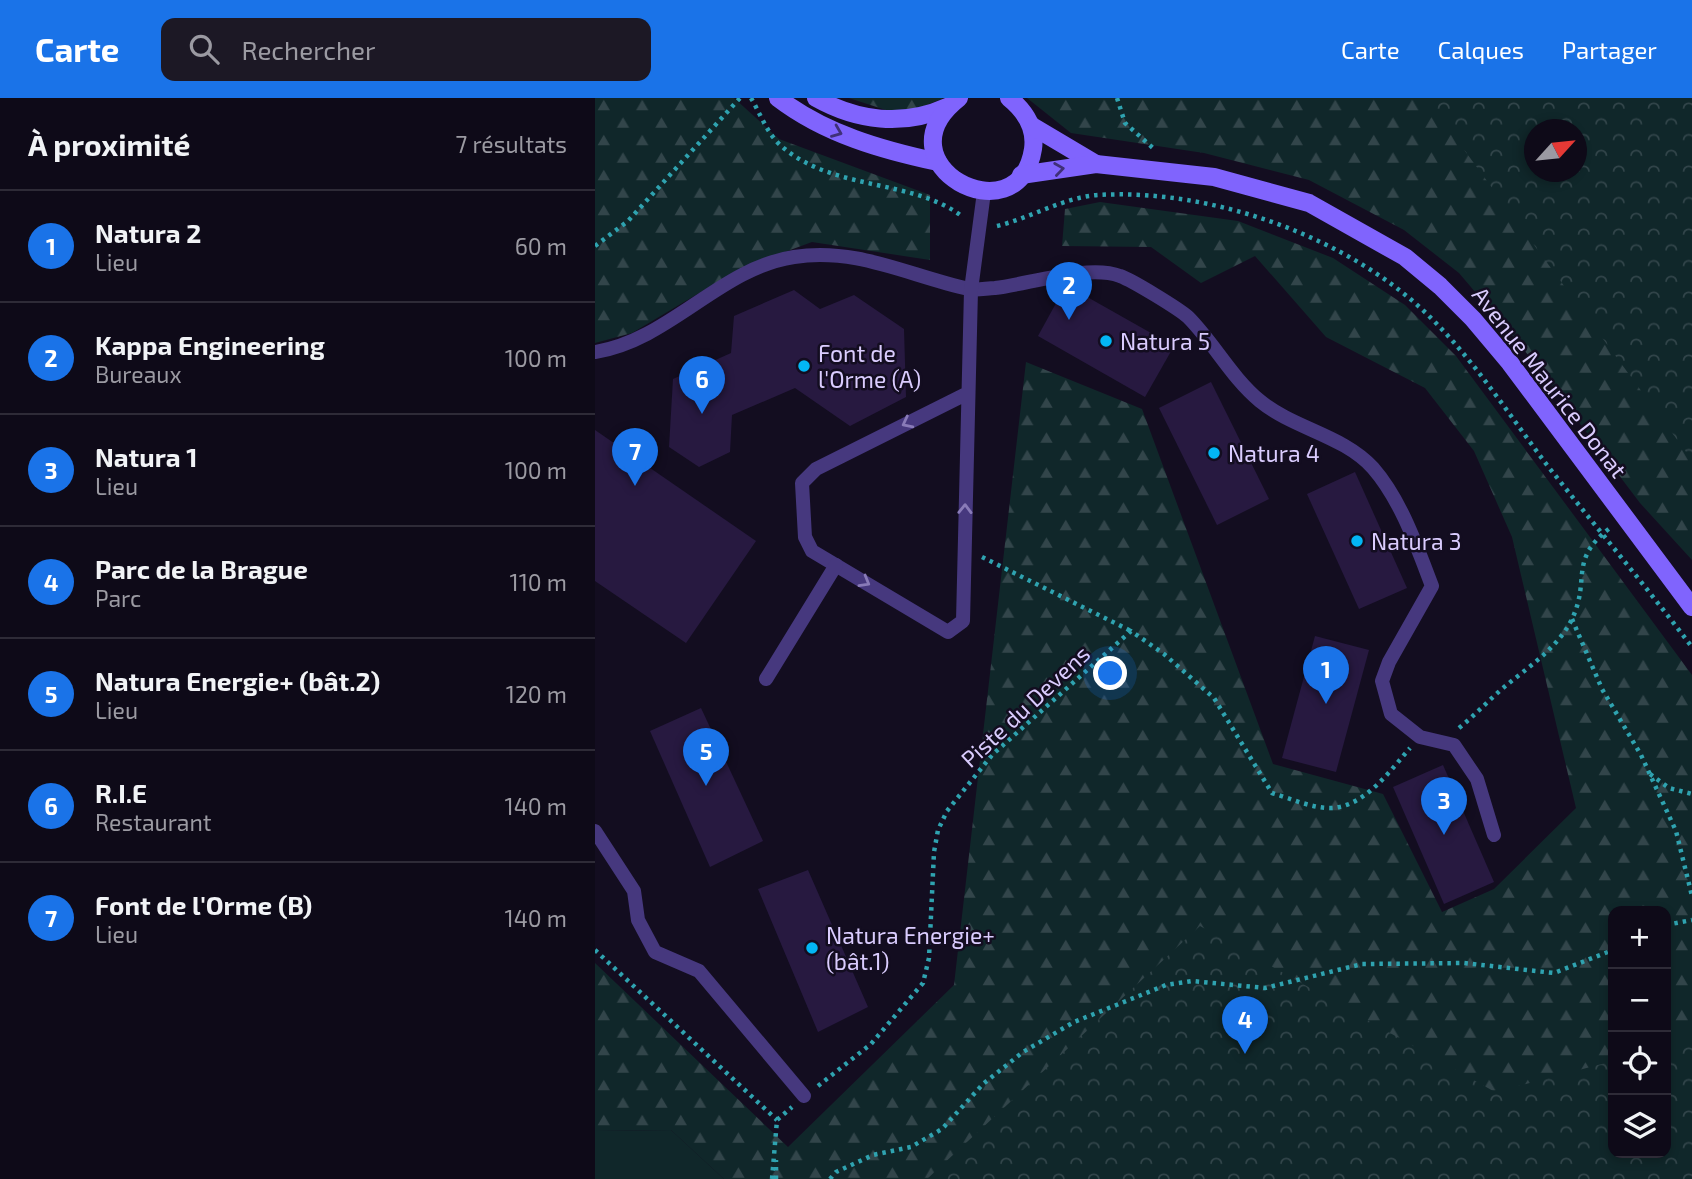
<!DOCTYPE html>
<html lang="fr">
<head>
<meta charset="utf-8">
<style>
	:root { --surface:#0e0a18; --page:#1c1825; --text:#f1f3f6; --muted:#9b9aa2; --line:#2e2b37; --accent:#1a73e8 }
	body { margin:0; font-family:"Exo 2",sans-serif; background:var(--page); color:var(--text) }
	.controls { position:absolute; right:21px; bottom:21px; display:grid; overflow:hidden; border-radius:14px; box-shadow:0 4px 10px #0003 }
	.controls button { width:63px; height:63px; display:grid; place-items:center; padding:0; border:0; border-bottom:2px solid var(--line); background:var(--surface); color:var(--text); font:35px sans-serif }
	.compass { position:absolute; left:929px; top:21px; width:63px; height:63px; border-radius:50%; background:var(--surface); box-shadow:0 4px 10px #0003; rotate:63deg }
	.you { position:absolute; left:516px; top:576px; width:24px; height:24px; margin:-18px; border:5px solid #fff; border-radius:50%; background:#1a73e8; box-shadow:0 0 0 10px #1a73e833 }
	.badge { display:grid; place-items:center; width:46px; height:46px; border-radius:50%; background:var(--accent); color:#fff; font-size:23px; font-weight:700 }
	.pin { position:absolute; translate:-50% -58px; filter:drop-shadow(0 2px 4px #0008) }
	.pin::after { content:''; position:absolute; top:37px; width:24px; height:21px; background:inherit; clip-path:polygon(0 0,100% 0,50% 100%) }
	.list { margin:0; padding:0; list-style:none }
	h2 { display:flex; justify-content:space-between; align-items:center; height:91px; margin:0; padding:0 28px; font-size:30px }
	h2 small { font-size:23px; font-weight:400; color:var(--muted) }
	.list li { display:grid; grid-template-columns:46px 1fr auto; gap:21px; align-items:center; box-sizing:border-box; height:112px; padding:0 28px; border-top:2px solid var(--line) }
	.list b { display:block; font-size:26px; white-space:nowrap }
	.list p { margin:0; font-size:23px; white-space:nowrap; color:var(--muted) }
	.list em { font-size:23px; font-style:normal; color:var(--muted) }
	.icon { flex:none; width:38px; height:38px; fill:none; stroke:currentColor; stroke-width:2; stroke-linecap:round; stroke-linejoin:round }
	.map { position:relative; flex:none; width:1097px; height:1081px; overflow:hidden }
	header { display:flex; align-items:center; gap:42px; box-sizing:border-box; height:98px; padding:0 35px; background:var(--accent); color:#fff }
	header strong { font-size:33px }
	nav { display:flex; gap:38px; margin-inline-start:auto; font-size:24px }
	.search { width:490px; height:63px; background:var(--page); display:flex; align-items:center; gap:18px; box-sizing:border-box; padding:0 24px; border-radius:14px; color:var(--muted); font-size:26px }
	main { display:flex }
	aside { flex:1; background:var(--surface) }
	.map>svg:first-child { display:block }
</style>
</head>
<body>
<header>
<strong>Carte</strong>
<div class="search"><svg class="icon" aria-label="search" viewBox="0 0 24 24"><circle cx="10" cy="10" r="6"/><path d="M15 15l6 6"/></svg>Rechercher</div>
<nav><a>Carte</a><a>Calques</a><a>Partager</a></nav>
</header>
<main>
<aside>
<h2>À proximité<small>7 résultats</small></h2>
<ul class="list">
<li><span class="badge">1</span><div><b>Natura 2</b><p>Lieu</p></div><em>60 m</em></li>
<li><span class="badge">2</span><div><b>Kappa Engineering</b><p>Bureaux</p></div><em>100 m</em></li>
<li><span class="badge">3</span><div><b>Natura 1</b><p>Lieu</p></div><em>100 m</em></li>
<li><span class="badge">4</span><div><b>Parc de la Brague</b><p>Parc</p></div><em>110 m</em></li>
<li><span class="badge">5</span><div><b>Natura Energie+ (bât.2)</b><p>Lieu</p></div><em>120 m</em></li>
<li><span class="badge">6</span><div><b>R.I.E</b><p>Restaurant</p></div><em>140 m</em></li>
<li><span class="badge">7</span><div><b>Font de l'Orme (B)</b><p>Lieu</p></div><em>140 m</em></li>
</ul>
</aside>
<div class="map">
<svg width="1097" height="1081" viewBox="0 0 1097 1081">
	<defs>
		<pattern id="forest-firs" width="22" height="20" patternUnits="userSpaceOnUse" patternTransform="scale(1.75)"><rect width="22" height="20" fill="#10272a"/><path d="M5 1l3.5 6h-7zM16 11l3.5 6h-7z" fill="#32454a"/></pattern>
		<pattern id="park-crowns" width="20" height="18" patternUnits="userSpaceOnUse" patternTransform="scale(1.75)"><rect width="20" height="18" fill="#10272a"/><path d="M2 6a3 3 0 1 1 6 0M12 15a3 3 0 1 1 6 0" fill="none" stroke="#32454a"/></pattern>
	</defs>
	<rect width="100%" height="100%" fill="#130d20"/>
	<polygon fill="#10272a" points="76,1032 129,1081 0,1081 0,1033"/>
	<g fill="url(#forest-firs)" fill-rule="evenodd">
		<polygon points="0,0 139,0 184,41 335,97 335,162 217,144 146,170 37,235 0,245"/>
		<polygon points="254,0 349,0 306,17"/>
		<path d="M432 0H1097V462L1045 405 927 249 864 175 809 132 714 82 609 55 476 35ZM940 32H982V74H940Z"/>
		<path d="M505 104 643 123 738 160 810 207 861 258 1097 577V1081H129L76 1032 0 1033V865L193 1049 359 887 431 264 547 311 678 666 788 696 847 814 899 791 981 710 917 439 879 353 830 290 731 239 660 158 606 185 556 149 467 148 470 111ZM1018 813H1071V1055H1018Z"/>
	</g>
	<g fill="url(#park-crowns)" fill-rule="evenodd">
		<path d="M831 0H1097V362ZM940 32H982V74H940Z"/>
		<polygon points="605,828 900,994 1018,963 1018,1055 1071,1055 1071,949 1097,943 1097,1081 332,1081"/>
	</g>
	<g fill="#271940">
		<polygon points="471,187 579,248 550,299 443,238"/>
		<polygon points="199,192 225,211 259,197 309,231 311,299 255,328 200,290 137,317 135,354 104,369 74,349 78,281 136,255 139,218"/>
		<polygon points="616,284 674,401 622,427 564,310"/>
		<polygon points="0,332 161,443 91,545 0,483"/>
		<polygon points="760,374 812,490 764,511 712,396"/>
		<polygon points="720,538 774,552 741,674 687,660"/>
		<polygon points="106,610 168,743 115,769 55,633"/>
		<polygon points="848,667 899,784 849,806 798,689"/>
		<polygon points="213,772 273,909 223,934 163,791"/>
	</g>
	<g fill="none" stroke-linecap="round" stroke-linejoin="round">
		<g stroke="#2fa3b0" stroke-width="4.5" stroke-dasharray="3.5 5" stroke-linecap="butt">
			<path d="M156 0C165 15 171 33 184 46 236 94 318 80 368 119"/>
			<polyline points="522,0 530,25 559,51"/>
			<path d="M402 128C435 120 470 99 503 97 617 90 757 140 837 221 881 265 915 318 952 367 1000 428 1050 487 1097 549"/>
			<polyline points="0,148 33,123 145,0"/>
			<polyline points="387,459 536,533"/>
			<polyline points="977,521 1007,591 1046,657 1081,733 1097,798"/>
			<path d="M864 630C880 617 893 603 908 590 932 570 963 550 977 521 996 481 973 462 1015 430"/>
			<polyline points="1055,676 1074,690 1097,696"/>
			<polyline points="1071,827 1097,822"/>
			<polyline points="0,852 182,1022"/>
			<path d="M223 988 276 946 328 885 334 860 339 754 343 732 352 713 397 657 536 533 569 556 619 600 677 695C694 700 719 711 737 710 770 708 795 673 815 650"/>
			<polyline points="177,1081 182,1022 197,1009"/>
			<polyline points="181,1081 181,1062"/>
			<polyline points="235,1081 241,1074 278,1057 316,1049 347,1031 388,986 428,954 479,924 571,887 597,883 670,890 767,866 869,865 959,875 1018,852"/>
		</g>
		<g stroke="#46387e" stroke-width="14">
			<path d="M0 254C75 242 125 170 199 159 262 149 314 178 374 191 382 193 392 190 400 190 434 186 494 166 525 178 537 182 584 211 593 219 619 245 636 279 665 303 699 331 748 337 778 370 806 402 822 449 837 488L794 564 787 583 796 616 825 639 859 647 882 681 899 737"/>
			<polyline points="373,295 221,371 207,385 210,439 217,453 353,534 368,523 376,192 389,94"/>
			<polyline points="171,581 241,467"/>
			<polyline points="0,733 39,793 43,822 60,854 104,873 209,998"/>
		</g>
		<g stroke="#8064fd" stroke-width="18">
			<path d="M183 0C230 36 287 52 343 64"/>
			<path d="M221 0C262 23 308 29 352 9"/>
			<path d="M364 0C280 66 424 142 438 51 441 30 430 13 414 0"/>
			<polyline points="437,28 501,66"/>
			<polyline points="426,77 501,66 619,79 714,105 810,159 845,188 878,221 915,265 1097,509"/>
		</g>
	</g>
	<defs><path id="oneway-chevron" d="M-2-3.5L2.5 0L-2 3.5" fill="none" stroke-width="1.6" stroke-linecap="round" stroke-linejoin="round" transform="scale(1.75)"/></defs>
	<g stroke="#3f3078">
		<use href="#oneway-chevron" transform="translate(242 34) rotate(22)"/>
		<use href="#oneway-chevron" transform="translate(464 71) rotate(-8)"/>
	</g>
	<g stroke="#897bb8">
		<use href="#oneway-chevron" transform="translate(312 325) rotate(153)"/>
		<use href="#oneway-chevron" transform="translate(370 411) rotate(-89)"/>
		<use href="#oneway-chevron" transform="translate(270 484) rotate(30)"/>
	</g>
	<g fill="#03b6f4" stroke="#130d20" stroke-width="2.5">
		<circle cx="511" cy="243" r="7"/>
		<circle cx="209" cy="268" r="7"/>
		<circle cx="619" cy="355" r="7"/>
		<circle cx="762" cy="443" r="7"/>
		<circle cx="217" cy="850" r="7"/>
	</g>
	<g text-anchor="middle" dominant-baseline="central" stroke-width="5" stroke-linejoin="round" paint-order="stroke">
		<g font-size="23" fill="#daccfe" stroke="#130d20" text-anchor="start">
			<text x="525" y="243">Natura 5</text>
			<text x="223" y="255">Font de<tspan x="223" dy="26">l'Orme (A)</tspan></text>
			<text x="633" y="355">Natura 4</text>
			<text x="776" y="443">Natura 3</text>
			<text x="231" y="837">Natura Energie+<tspan x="231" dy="26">(bât.1)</tspan></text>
		</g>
		<g font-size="23" fill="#daccfe" stroke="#130d20">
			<text transform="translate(955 284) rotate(52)">Avenue Maurice Donat</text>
			<text transform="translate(430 608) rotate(-43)">Piste du Devens</text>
		</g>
	</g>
</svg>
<div class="controls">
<button>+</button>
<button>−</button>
<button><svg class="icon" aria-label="locate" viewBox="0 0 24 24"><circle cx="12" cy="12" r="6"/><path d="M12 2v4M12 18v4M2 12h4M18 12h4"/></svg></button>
<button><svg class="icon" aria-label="layers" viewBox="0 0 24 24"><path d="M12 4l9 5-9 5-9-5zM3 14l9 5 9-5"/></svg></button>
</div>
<svg class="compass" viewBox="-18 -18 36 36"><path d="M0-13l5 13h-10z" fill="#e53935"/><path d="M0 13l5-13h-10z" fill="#9b9aa2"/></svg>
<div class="you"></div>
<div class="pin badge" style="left:731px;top:606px">1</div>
<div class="pin badge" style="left:474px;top:222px">2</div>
<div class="pin badge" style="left:849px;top:737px">3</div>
<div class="pin badge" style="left:650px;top:956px">4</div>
<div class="pin badge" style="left:111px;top:688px">5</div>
<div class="pin badge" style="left:107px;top:316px">6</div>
<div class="pin badge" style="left:40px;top:388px">7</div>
</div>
</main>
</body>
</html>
